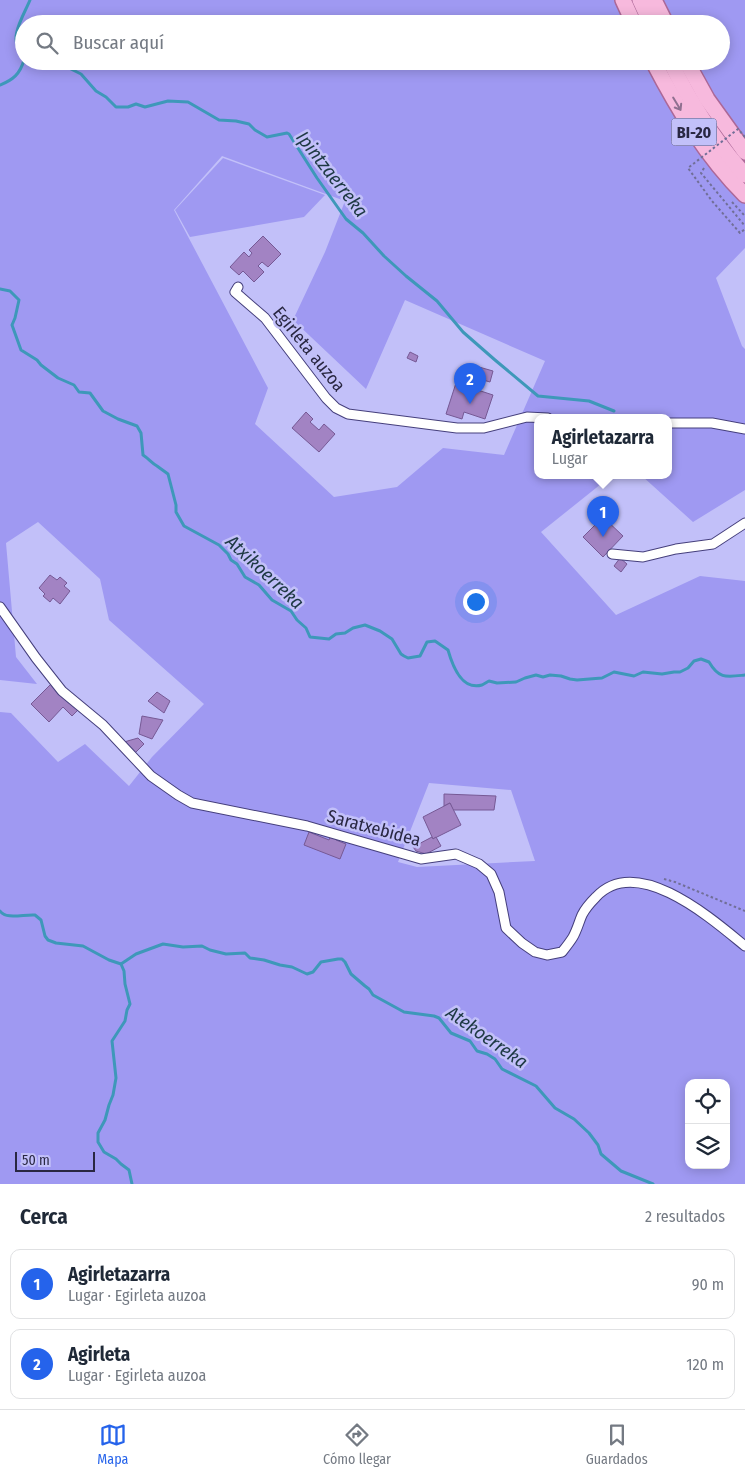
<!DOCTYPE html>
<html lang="es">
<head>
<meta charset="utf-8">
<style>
	:root { --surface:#fff; --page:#f2f2f3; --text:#1f2937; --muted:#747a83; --line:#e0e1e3; --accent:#2563eb }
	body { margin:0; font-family:"Fira Sans Condensed",sans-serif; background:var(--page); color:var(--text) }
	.controls { position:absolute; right:15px; bottom:15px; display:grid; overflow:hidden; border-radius:10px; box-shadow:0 2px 12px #0003 }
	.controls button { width:45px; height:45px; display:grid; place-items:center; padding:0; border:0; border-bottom:1px solid var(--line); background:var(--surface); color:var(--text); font:25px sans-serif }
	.scale { position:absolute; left:15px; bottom:12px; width:80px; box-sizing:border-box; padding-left:5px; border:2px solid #292742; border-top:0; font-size:14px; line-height:18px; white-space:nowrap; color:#292742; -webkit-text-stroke:4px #c2c0f9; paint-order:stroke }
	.you { position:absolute; left:475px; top:601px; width:18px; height:18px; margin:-12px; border:4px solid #fff; border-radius:50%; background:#1a73e8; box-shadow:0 0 0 8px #1a73e833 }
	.badge { display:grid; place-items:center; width:32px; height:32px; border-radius:50%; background:var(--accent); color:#fff; font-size:16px; font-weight:700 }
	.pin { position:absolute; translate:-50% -41px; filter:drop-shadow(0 1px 2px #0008) }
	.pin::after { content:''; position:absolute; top:26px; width:18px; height:15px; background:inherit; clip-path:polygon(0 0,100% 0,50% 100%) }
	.popup { position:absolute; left:534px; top:414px; width:138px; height:65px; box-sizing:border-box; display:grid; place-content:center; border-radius:10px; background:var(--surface); filter:drop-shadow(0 1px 4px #0005); font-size:16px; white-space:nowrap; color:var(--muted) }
	.popup b { font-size:19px; color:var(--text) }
	.popup::after { content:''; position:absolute; left:50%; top:100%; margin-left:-10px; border:10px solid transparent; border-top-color:var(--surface) }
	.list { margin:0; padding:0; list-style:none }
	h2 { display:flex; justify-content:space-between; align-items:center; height:65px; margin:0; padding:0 20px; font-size:21px }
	h2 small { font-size:16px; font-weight:400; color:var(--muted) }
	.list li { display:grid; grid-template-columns:32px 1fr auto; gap:15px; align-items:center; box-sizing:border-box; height:70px; margin:0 10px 10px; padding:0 10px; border:1px solid var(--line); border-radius:10px }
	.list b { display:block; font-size:19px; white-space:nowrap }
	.list p { margin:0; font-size:16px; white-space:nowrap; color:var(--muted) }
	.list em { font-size:16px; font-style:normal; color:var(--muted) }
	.icon { flex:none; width:28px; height:28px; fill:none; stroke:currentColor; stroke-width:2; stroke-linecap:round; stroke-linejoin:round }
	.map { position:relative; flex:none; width:745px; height:1184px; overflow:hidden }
	.search { position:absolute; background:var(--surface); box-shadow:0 2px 12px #0003; left:15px; right:15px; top:15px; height:55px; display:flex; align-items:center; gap:12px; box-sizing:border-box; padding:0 18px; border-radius:28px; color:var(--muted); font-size:19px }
	.sheet { height:225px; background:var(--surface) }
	nav { display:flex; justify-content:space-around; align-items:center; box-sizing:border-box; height:70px; border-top:1px solid var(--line); background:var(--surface); font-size:14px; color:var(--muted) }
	nav a { display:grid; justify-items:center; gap:2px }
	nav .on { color:var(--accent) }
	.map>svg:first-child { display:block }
</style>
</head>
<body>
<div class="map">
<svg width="745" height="1184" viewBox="0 0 745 1184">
	<rect width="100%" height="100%" fill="#c2c0f9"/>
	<g fill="#9f99f2" fill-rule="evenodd">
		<path d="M0 0H745V248L716 278 742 346 745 349V490L693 522 642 476H668V418H538V476H611L541 532 616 615 700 576 745 581V1184H0V712L11 713 58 762 85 744 129 786 152 757 204 704 109 620 100 579 38 522 6 543 16 657 37 684 0 680ZM24 24H721V61H24ZM222 156 345 201 325 252 293 320 366 389 405 300 545 361 504 455 443 448 397 487 334 497 255 424 268 388 174 210ZM429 783 511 790 535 861 417 867 398 862ZM689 1083H726V1165H689Z"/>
		<polygon points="223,158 325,195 304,217 190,237 175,210"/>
	</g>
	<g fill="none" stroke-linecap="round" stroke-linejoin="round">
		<g stroke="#3e98b9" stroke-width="3">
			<path d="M24 52C5 43 25 13 30 0"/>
			<polyline points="45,61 57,68 67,67 81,74 96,91 106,97 116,107 128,107 136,104 145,107 168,101 188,102 219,120 236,121 249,124 255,130 267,137 287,133 289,134 317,178 346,219 363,233 384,256 406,276 437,301 463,332 495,360 538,396 589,401 614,411"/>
			<path d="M0 85C13 80 20 74 24 60"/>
			<path d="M0 289 10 291 19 300 15 318 12 325 21 350 37 360 41 365 58 378 74 385 79 392 90 393 103 411 118 419 137 426 141 433 143 455C149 459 152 463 157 466 161 469 164 471 168 474L176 505V512L184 526 219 545 228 554 231 560 237 564 245 577 259 585 272 600 291 611 297 620 306 628 310 637 329 639 336 634 345 633 353 628 365 625 380 631 392 639 401 654 404 656 408 658 420 656 427 642 435 641 448 650C452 664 461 691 482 685 484 684 487 682 489 681L497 683 516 682 525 678 536 675 543 677 550 675 561 676 570 679 577 680 602 678 614 672 634 676 643 672 662 674 674 672H680L688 668 694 661 701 659 709 662C719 679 726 677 745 675"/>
			<path d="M0 911C6 920 24 914 35 915L41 920 45 936 48 940 56 943 83 946 109 960 121 964 124 971 125 984 130 1004 127 1010 125 1021 112 1041 116 1078 113 1095 109 1105 105 1120 98 1133V1142L104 1152 116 1159 121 1164 129 1170 132 1184"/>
			<polyline points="121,964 136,954 163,944 183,947 202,946 210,950 226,954 245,953 250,958 264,960 280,965 292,967 307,974 313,972 321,962 338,959 342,959 345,962 351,974 365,986 369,989 373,995 404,1012 434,1016 439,1018 451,1033 470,1041 477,1051 487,1054 495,1059 502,1069 536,1086 555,1108 574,1119 589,1133 598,1145 601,1154 621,1171 653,1184"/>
		</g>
	</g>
	<g fill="#a283c3" stroke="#765995">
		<polygon points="263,236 281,254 268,267 262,262 258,266 264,272 254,282 243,271 239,275 230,267 244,252 249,257 252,253 249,250"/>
		<polygon points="410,352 418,356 416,362 407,358"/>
		<polygon points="479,367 493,371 490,382 476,378"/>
		<polygon points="471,376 476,378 473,388 467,386"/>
		<polygon points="456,383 493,395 485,419 464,412 462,419 446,414"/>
		<polygon points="306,412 313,419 310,422 319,430 324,424 335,434 319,452 292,428"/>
		<polygon points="603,517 623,536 603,557 583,537"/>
		<polygon points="620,558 627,564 621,572 614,566"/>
		<polygon points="50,575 57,580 60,577 67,583 64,586 70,591 60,604 53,598 50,602 43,596 45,594 39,588"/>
		<polygon points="51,684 78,710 72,716 63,707 49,722 31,704"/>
		<polygon points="157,692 170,701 164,713 148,701"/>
		<polygon points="142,716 163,720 152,739 139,734"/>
		<polygon points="138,738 144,744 134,754 124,742"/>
		<polygon points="444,794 496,796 494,810 453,810 450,803 444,806"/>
		<polygon points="450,803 461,825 433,839 423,817"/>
		<polygon points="309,832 329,840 331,835 337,837 336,840 346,844 340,859 304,845"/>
		<polygon points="432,837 433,839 436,837 441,846 426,854 416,851 413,847"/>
	</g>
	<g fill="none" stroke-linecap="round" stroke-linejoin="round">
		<g stroke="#453f7c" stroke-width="11">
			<g id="minor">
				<polyline points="238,287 235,292 265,318 326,398 336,408 348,414 457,428 484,428 527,417 548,418"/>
				<polyline points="668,423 712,423 745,429"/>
				<polyline points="612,554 643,557 676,549 713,544 745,523"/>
				<path d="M0 607 36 658 62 691 103 725 151 776 178 795 192 803 307 826 421 859 456 854 479 864 491 874 499 892 506 928 522 943 535 952 547 955 562 952C566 947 570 942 573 937 577 930 579 922 582 915 585 909 591 902 596 897 637 853 712 919 745 946"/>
			</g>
		</g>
		<g stroke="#ac6898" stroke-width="18">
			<g id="primary">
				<polyline points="623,0 634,24"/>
				<polyline points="640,0 651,24"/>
				<polyline points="654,0 666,24"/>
				<path d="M653 61C678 109 706 156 745 195"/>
				<path d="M670 61C690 102 715 141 745 175"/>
				<polyline points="686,61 707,99 745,152"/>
			</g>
		</g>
		<g stroke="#716f98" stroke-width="2" stroke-dasharray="2.5 2.5" stroke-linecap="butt">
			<polyline points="704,168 701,173 745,226"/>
			<polyline points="732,202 745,216"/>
			<polyline points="664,879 675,882 745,911"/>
		</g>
		<use href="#minor" stroke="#fff" stroke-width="9"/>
		<use href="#primary" stroke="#f7b9dd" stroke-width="15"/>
		<polyline stroke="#716f98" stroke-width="2" stroke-dasharray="2.5 2.5" stroke-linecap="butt" points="745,137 738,129 688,168 712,201 740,233 745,229"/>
	</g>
	<defs><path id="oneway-shaft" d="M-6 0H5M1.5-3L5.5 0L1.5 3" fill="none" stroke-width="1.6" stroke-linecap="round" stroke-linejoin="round" transform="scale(1.25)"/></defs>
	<use stroke="#907090" href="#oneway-shaft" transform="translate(677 104) rotate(59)"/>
	<g text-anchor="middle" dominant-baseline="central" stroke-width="5" stroke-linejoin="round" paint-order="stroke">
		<rect fill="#c2c0f9" stroke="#575579" stroke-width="1" x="671.5" y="118.5" width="45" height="27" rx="4"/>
		<g font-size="16" font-weight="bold" fill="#292742">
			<text x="694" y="132">BI-20</text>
		</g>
		<g font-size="18" fill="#292742" stroke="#c2c0f9">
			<text transform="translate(309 349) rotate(51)">Egirleta auzoa</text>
			<text transform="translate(374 828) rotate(15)">Saratxebidea</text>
		</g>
		<g font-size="19" font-style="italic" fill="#1e3944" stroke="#c2c0f9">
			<text transform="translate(332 174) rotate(52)">Ipintzaerreka</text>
			<text transform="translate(265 572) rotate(43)">Atxikoerreka</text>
			<text transform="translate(487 1037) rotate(35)">Atekoerreka</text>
		</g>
	</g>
</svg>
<div class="controls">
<button><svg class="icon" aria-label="locate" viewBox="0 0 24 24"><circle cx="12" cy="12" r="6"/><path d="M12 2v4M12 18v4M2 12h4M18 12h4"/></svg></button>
<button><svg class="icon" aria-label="layers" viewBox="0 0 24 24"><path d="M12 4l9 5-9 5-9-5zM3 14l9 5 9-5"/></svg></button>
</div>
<div class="scale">50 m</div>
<div class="you"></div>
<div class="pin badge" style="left:603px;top:537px">1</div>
<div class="popup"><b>Agirletazarra</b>Lugar</div>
<div class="pin badge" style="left:470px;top:404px">2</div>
<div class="search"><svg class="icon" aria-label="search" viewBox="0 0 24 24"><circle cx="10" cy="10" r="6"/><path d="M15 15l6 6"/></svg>Buscar aquí</div>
</div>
<section class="sheet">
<h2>Cerca<small>2 resultados</small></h2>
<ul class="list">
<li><span class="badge">1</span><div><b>Agirletazarra</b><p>Lugar · Egirleta auzoa</p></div><em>90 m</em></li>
<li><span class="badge">2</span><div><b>Agirleta</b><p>Lugar · Egirleta auzoa</p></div><em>120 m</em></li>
</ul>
</section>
<nav>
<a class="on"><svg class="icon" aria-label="map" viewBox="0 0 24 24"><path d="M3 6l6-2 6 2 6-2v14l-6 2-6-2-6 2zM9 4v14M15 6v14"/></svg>Mapa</a>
<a><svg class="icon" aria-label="directions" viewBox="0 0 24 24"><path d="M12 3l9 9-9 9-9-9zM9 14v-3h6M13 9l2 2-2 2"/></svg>Cómo llegar</a>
<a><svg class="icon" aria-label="saved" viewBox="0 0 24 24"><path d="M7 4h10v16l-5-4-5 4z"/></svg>Guardados</a>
</nav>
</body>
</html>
